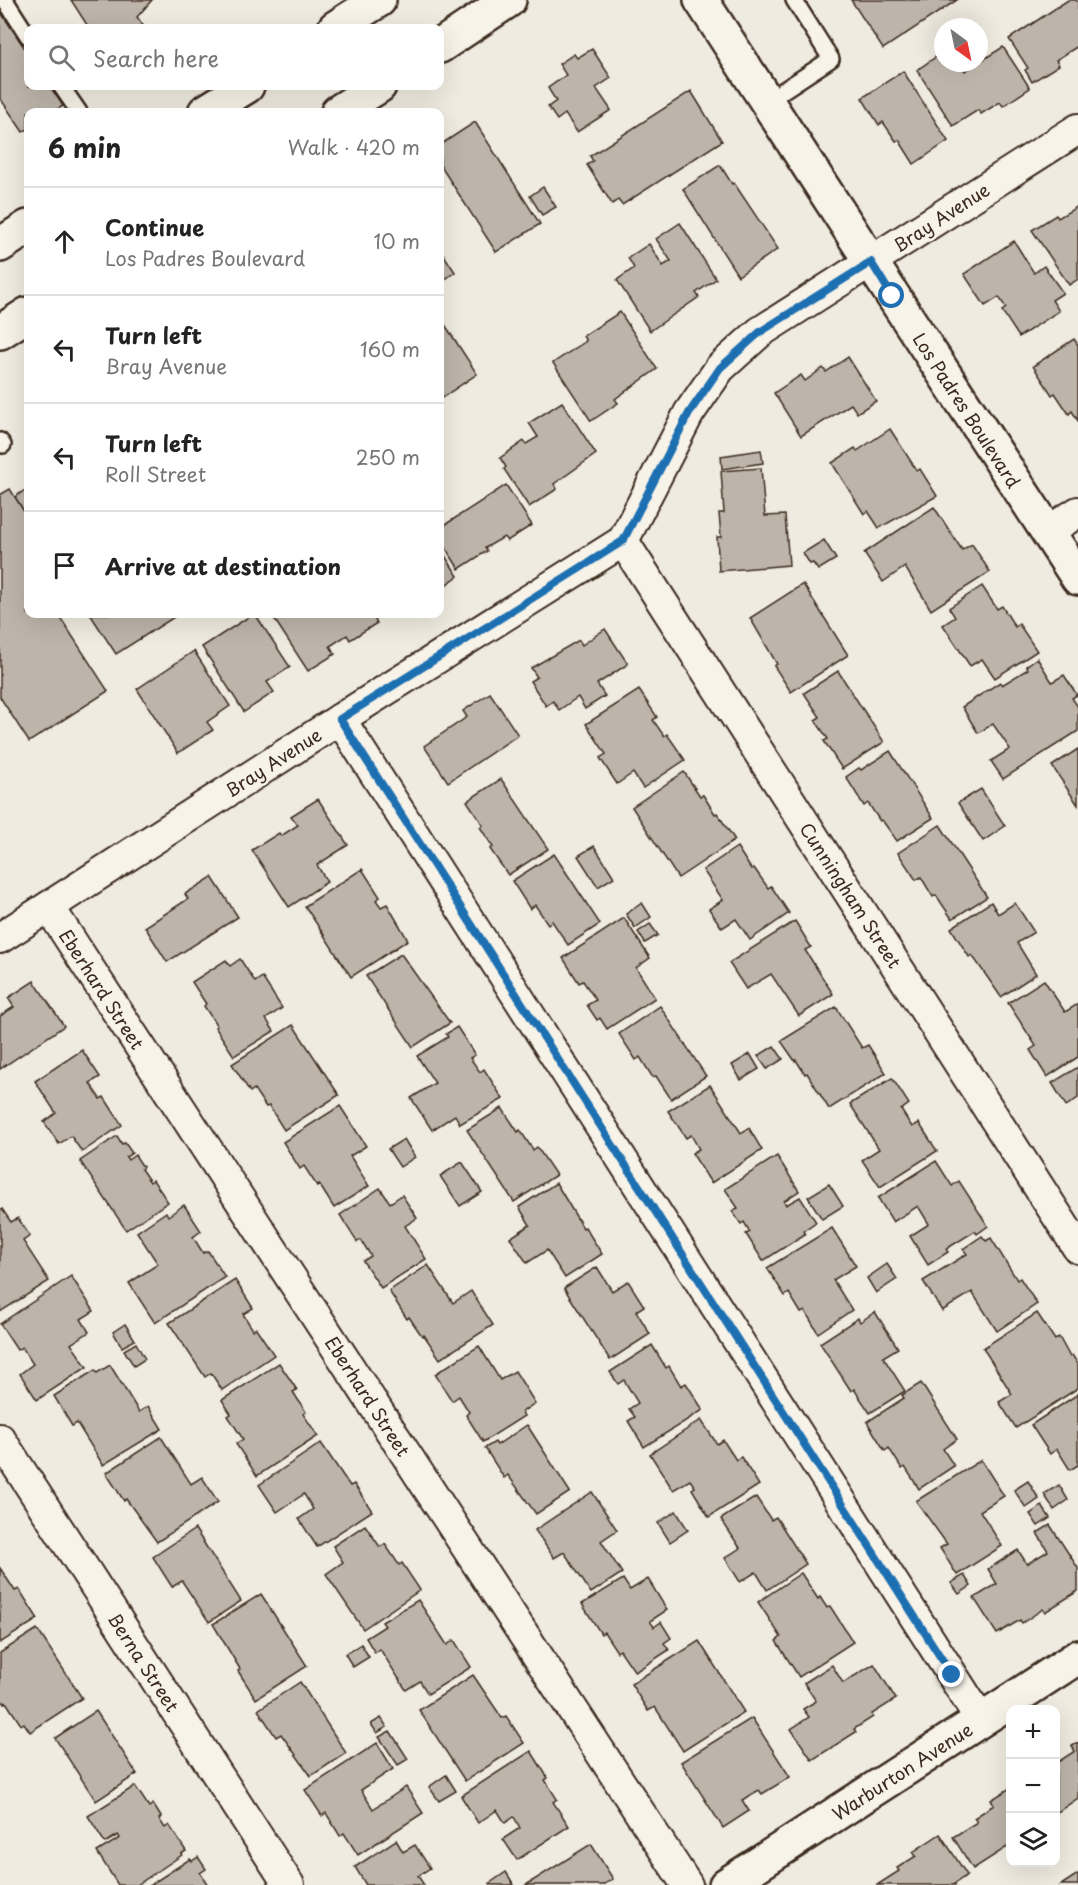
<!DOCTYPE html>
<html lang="en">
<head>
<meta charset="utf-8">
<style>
	:root { --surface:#fff; --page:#f6f6f6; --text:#222; --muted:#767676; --line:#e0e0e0 }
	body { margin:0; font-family:"Playpen Sans",sans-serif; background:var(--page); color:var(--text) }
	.controls { position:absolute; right:18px; bottom:18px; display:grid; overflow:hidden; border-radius:12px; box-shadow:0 6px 24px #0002 }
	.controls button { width:54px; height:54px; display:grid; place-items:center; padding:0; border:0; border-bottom:2px solid var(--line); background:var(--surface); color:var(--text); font:30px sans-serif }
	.compass { position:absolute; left:934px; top:18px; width:54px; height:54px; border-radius:50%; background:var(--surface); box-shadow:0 6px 24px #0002; rotate:147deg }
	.stop { position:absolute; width:18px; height:18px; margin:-14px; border:4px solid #1f6fb2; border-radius:50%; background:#fff }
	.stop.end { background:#1f6fb2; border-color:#fff; box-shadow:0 2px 6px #0008 }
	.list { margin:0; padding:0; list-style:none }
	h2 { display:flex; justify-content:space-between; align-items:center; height:78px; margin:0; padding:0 24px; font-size:26px }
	h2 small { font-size:20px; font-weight:400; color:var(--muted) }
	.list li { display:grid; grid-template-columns:39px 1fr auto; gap:18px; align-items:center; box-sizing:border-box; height:108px; padding:0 24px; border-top:2px solid var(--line) }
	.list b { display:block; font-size:22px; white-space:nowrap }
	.list p { margin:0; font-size:20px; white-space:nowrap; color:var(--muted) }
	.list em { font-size:20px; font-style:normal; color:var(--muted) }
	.icon { flex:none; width:33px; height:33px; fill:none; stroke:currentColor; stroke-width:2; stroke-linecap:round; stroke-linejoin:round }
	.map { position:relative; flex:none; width:1078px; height:1885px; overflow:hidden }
	.search { position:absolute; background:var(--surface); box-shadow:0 6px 24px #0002; left:24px; top:24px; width:420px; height:66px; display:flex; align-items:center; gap:15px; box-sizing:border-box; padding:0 21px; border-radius:12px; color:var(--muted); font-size:22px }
	.panel { position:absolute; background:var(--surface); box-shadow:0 6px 24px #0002; left:24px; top:108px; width:420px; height:510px; border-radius:12px }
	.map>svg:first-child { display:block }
</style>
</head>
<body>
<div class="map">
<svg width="1078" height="1885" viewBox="0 0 1078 1885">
	<rect width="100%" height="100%" fill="#efebe0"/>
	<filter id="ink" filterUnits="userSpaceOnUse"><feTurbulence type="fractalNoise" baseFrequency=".0167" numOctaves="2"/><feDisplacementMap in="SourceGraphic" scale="12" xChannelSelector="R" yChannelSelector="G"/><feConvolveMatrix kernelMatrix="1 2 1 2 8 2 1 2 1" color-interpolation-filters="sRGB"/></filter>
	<g filter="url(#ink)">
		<g fill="#bdb5aa" stroke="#3b2a1e" stroke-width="1.5">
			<polygon points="71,0 152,0 137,17 143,25 138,28 89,28"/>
			<polygon points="851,0 957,0 883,49"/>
			<polygon points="1068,0 1076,0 1078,2 1078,46 1056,60 1059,65 1032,82 1025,70 1028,68 1009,39"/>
			<polygon points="0,11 28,53 28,86 50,86 63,106 53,112 28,112 28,129 23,132 0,98"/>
			<polygon points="1003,47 1030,88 1003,106 1000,102 981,114 978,110 953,126 917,70 943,52 943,63 960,63 965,71"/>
			<polygon points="592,49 611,78 596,88 611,110 577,132 565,114 557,120 548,107 556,101 548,88 566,75 559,64 574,54 577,58"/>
			<polygon points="903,71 948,141 914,164 899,140 896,141 883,122 879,125 862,98"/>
			<polygon points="691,91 722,141 622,205 618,200 612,204 587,165 593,161 590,156"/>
			<polygon points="475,122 540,224 496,252 440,165 440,145"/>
			<polygon points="720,165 732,184 734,183 778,249 738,276 683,189"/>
			<polygon points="543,187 556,207 542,215 530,196"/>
			<polygon points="1078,206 1078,279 1069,285 1032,230 1056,215 1058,218"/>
			<polygon points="680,223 716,279 696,293 699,297 650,331 617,280 634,268 628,258 649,244 663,266 671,261 656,239"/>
			<polygon points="1014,241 1034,273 1044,266 1063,293 1052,300 1059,311 1019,337 1002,311 1006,308 999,297 985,306 964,274"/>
			<polygon points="440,249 455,272 440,283"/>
			<polygon points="620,312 657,369 615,399 618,403 591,421 553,363 586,341 583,336"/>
			<polygon points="440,317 477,374 440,399"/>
			<polygon points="1074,339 1078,345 1078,421 1072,411 1069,414 1055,393 1052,395 1033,366"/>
			<polygon points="848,357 876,401 857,413 851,404 801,436 774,393 801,375 805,381 823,368 826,372"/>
			<polygon points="562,402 596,454 554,484 557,489 529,507 504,469 506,467 500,458 524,441 526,444 538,437 529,423"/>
			<polygon points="890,429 917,471 920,469 937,496 879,528 868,511 864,514 832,463 855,448 857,451"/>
			<polygon points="761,450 763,463 722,469 721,456"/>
			<polygon points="761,468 765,516 785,515 789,565 719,571 717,537 721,537 719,513 724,513 721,471"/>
			<polygon points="506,485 532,525 507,541 504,537 485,548 487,551 459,569 440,539 440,528"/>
			<polygon points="28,488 28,518 15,497"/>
			<polygon points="10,489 28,518 28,614 58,614 108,691 29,742 0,697 0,495"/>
			<polygon points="934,507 962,550 972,544 990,572 931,610 905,567 883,582 864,553"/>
			<polygon points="824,540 836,559 818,570 813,563 810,564 803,553"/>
			<polygon points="440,548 458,576 440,589"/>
			<polygon points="803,584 848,655 791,692 774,666 777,664 750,618"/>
			<polygon points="982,586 997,609 1002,606 1015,627 1019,624 1037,651 995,678 982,659 970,666 943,625 955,617 949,608"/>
			<polygon points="90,614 179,614 116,654"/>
			<polygon points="253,614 255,614 290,667 267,682 274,692 244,712 202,647"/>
			<polygon points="271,614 371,614 377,623 350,640 347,635 330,646 335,654 308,671"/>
			<polygon points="605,629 628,664 597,684 605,696 585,709 578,697 559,710 553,701 546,706 530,681 537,677 531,668 579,640 582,645"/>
			<polygon points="194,651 230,706 207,722 213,730 178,753 137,689"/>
			<polygon points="1037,658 1052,682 1064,675 1077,695 1072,698 1078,707 1078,731 1003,779 991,761 1010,749 993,724 978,733 962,707 1000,682 1002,685 1028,669 1026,666"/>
			<polygon points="838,671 884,742 842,769 824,741 828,739 815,720 820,717 804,693"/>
			<polygon points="639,690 657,717 653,720 664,736 667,734 685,760 643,788 633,773 617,784 600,758 606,754 586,724"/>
			<polygon points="490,693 518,735 448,782 424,746 467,717 463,711"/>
			<polygon points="1078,749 1078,805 1052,766"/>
			<polygon points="890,751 933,818 897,841 882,820 880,821 868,803 864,806 846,777 859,768 861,770"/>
			<polygon points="684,772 700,796 703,795 715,814 717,813 735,840 678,878 632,807"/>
			<polygon points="501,779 548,849 508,875 490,849 493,847 480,827 483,825 467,801"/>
			<polygon points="981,789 1005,826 983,841 958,803"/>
			<polygon points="318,799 348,845 317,865 327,882 289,907 252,850 279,833 281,836 298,825 291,816"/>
			<polygon points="940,825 987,897 952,919 936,895 933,897 921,877 916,880 898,853"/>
			<polygon points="594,846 614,877 598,887 578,856"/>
			<polygon points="737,847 751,869 754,868 768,888 771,886 789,913 750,940 736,919 722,928 709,909 723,900 703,870"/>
			<polygon points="554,854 600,924 568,945 552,921 548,924 535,905 530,909 512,881"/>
			<polygon points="362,869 380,897 376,900 381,907 387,904 408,940 351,977 305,906"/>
			<polygon points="212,877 238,917 167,962 145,927 188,899 185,894"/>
			<polygon points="991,902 998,914 1015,903 1034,932 1017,943 1036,974 1001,997 972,955 969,957 951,928"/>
			<polygon points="642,903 651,917 635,928 626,914"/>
			<polygon points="624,918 650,958 636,968 655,998 607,1029 600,1018 597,1020 587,1005 596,1000 583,981 579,983 563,958"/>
			<polygon points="795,921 811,947 805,950 833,994 799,1016 771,974 746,989 729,963"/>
			<polygon points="650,924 658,935 645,943 638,932"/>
			<polygon points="401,954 450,1023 413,1047 366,976"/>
			<polygon points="240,959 255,982 262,977 282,1008 266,1019 274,1031 234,1056 215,1027 217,1026 204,1006 206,1004 192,982 226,960 230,966"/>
			<polygon points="1044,980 1065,1012 1078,1004 1078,1057 1047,1077 1030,1050 1036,1046 1008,1003"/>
			<polygon points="34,981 64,1026 0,1069 0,1016 14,1007 8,998"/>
			<polygon points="660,1006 706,1076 671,1099 656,1076 653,1078 640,1057 636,1060 619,1034"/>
			<polygon points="836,1007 862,1048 868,1045 886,1073 829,1109 807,1073 805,1074 796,1060 795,1061 781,1041"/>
			<polygon points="293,1025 339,1095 284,1130 269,1106 266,1107 254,1089 250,1092 232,1064"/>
			<polygon points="457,1027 475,1055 470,1058 480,1072 484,1069 503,1099 460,1124 455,1115 432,1130 411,1098 435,1083 417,1056 448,1037 446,1034"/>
			<polygon points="774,1046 783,1059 767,1069 758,1056"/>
			<polygon points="82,1050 100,1077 90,1083 100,1099 104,1097 122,1125 82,1152 71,1136 59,1144 44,1122 56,1113 35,1081"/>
			<polygon points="750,1054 759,1069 741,1080 732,1065"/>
			<polygon points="1078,1067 1078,1098 1066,1106 1052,1083"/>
			<polygon points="892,1078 909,1104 901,1110 912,1127 919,1123 937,1151 880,1187 862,1160 879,1149 850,1104"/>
			<polygon points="710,1085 741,1133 749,1128 762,1150 711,1183 692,1153 699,1149 691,1135 686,1138 668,1111"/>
			<polygon points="340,1106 366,1146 350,1156 369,1186 334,1208 319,1184 317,1186 304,1166 300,1169 283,1142"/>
			<polygon points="502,1108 518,1132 520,1130 533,1150 537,1147 556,1175 514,1202 467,1130"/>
			<polygon points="117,1136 122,1144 125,1143 132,1153 126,1157 128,1160 135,1155 143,1167 141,1169 150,1182 153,1180 168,1202 126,1230 80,1161"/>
			<polygon points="404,1139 415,1157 400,1167 388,1149"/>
			<polygon points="777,1156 799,1191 784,1201 786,1205 800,1197 816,1222 803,1231 805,1234 763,1261 746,1234 750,1232 744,1222 741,1224 732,1211 738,1208 725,1189"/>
			<polygon points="936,1161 952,1186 959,1181 988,1226 977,1234 975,1231 946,1249 948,1252 928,1265 910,1236 929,1224 918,1206 893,1222 878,1198"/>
			<polygon points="462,1162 482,1192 460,1206 440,1176"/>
			<polygon points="556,1183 583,1228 585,1227 602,1254 565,1278 547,1250 527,1263 510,1238 530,1225 519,1207"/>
			<polygon points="829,1184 843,1206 822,1219 808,1197"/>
			<polygon points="380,1188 390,1203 402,1195 417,1218 405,1226 426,1259 381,1288 363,1261 371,1256 361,1240 357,1242 340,1215"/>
			<polygon points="184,1205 201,1231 193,1237 203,1253 208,1251 225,1277 155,1323 129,1283 158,1264 137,1232 166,1212 168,1216"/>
			<polygon points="2,1209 11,1222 18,1218 30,1236 23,1241 49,1281 0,1312 0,1210"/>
			<polygon points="832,1228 856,1266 833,1280 852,1310 818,1333 805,1311 801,1313 789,1293 785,1296 767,1268"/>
			<polygon points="982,1236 986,1241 991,1238 1017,1280 1020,1278 1037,1304 997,1331 972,1292 942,1311 923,1281 967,1254 963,1249"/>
			<polygon points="887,1264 897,1279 876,1293 867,1278"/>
			<polygon points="428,1265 453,1303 471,1291 493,1325 440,1359 424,1335 422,1336 409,1317 407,1319 389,1291"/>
			<polygon points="597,1267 612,1291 628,1281 644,1306 636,1311 650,1334 610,1360 564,1288"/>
			<polygon points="71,1276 94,1311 81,1319 89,1332 71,1344 87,1367 37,1400 20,1374 33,1364 22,1347 17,1350 0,1324"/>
			<polygon points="235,1280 253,1308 243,1314 253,1330 256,1328 274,1355 222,1390 211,1373 205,1377 169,1323"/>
			<polygon points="875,1312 898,1348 883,1357 905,1391 870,1413 854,1389 851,1391 820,1343 858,1318 860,1322"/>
			<polygon points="1037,1313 1055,1340 1059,1337 1070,1357 1072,1355 1078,1364 1078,1388 1016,1428 999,1402 1012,1394 983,1348"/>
			<polygon points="125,1324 135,1340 122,1347 113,1332"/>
			<polygon points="136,1343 145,1359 134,1366 124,1350"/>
			<polygon points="652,1345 666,1368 669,1366 681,1386 686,1383 703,1410 644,1447 628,1421 635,1417 629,1409 638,1403 624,1380 618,1384 610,1372"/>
			<polygon points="479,1346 500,1380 515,1371 535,1403 522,1412 524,1416 483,1442 466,1415 469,1412 459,1396 452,1401 435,1374"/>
			<polygon points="279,1363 297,1390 293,1392 306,1412 303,1414 318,1436 257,1476 236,1444 243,1439 228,1416 231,1414 222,1400"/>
			<polygon points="110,1365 139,1412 148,1406 162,1429 103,1465 77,1423 72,1426 54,1396 95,1370 97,1373"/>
			<polygon points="921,1383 957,1439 943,1449 954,1466 919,1489 905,1467 902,1469 889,1448 885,1451 867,1422 904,1398 902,1395"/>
			<polygon points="1078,1394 1078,1465 1070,1470 1057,1449 1050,1454 1031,1425"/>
			<polygon points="701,1420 717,1444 723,1440 736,1460 741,1457 759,1485 709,1517 692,1489 695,1487 690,1480 673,1490 650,1454"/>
			<polygon points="527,1425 570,1492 536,1514 508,1475 504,1478 485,1448 495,1442 497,1445"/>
			<polygon points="161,1437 191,1484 202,1477 218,1502 157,1542 126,1499 124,1501 106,1473"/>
			<polygon points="321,1443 350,1486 354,1484 372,1511 317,1547 299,1519 313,1509 304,1494 277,1512 259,1485"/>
			<polygon points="981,1460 1004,1496 980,1511 1002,1546 957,1575 940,1548 947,1544 916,1501"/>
			<polygon points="1028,1481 1039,1499 1026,1508 1014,1490"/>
			<polygon points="1059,1485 1068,1500 1054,1510 1044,1494"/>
			<polygon points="592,1492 617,1530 601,1541 622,1573 591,1593 564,1552 554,1558 535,1530"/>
			<polygon points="756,1497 771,1520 776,1517 806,1564 767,1590 756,1572 740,1582 725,1558 740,1548 721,1519"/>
			<polygon points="1042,1506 1050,1518 1038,1526 1030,1514"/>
			<polygon points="676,1511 688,1530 670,1542 658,1523"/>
			<polygon points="365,1525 380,1547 385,1544 399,1565 402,1563 420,1590 363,1629 326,1574 343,1562 333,1546"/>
			<polygon points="1050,1525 1078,1568 1078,1591 1045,1612 1043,1609 1022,1623 1020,1620 997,1634 974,1598 997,1584 988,1569 1018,1550 1027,1564 1048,1551 1037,1533"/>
			<polygon points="195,1529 241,1601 209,1622 182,1581 172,1587 153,1557"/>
			<polygon points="0,1568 15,1591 19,1589 38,1619 0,1643"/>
			<polygon points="801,1573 818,1599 820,1597 827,1608 830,1606 853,1642 799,1677 776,1641 781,1637 758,1602"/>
			<polygon points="964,1575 971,1586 959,1594 951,1583"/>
			<polygon points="623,1579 630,1590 648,1579 667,1610 650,1621 654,1627 661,1622 671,1638 664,1643 669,1650 635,1672 620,1650 617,1652 604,1632 601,1634 582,1604"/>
			<polygon points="261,1594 307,1666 256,1699 238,1671 240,1669 213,1624"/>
			<polygon points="418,1600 447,1645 454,1640 471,1667 428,1694 420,1681 406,1690 380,1649 375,1653 366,1638 385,1626 382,1622"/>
			<polygon points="37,1629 82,1698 30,1732 24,1723 21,1725 6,1702 4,1704 0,1698 0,1653"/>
			<polygon points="699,1641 744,1712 683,1751 655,1707 648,1711 631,1684"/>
			<polygon points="361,1644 369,1657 353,1667 345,1654"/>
			<polygon points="874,1664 896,1699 872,1714 873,1717 854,1729 856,1732 812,1760 791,1729 809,1717 803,1709 816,1701 804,1683 832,1665 843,1683"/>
			<polygon points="473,1675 502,1718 506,1716 524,1743 465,1781 419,1710"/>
			<polygon points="300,1682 346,1753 311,1776 281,1734 276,1737 258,1710"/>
			<polygon points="96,1711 137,1774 96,1801 55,1738"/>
			<polygon points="381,1718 387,1727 377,1733 371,1724"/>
			<polygon points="752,1718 790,1777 762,1794 759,1790 742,1800 749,1811 723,1828 681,1762"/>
			<polygon points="390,1731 408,1759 398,1765 379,1737"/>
			<polygon points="377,1743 393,1769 361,1790 373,1809 406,1787 423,1813 358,1855 344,1833 340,1836 326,1813 322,1816 305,1790"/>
			<polygon points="1078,1743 1078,1798 1056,1813 1056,1757 1058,1762 1075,1751 1072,1746"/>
			<polygon points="531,1751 548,1778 545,1780 557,1799 553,1802 569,1826 517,1860 503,1839 520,1828 514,1817 505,1823 497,1810 478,1823 461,1796"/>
			<polygon points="446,1775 456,1791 439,1801 429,1787"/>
			<polygon points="135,1786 149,1807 153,1804 161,1817 159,1819 165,1828 169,1825 186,1851 181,1854 182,1855 137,1885 118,1885 97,1852 120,1838 118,1835 105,1843 88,1816"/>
			<polygon points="1010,1788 1010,1852 1007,1847 973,1869 953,1837 977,1822 974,1818 994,1805 991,1800"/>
			<polygon points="940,1834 967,1875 954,1884 955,1885 877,1885 899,1871 897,1868 916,1856 913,1852"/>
			<polygon points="396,1840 403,1852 415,1845 430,1868 418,1876 424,1885 366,1885 355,1867"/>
			<polygon points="591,1844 613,1879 603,1885 526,1885"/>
			<polygon points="198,1857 206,1869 200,1873 208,1885 150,1885 190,1859 192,1861"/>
			<polygon points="506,1872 514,1885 491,1885 490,1883"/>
			<polygon points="1078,1874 1078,1885 1061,1885"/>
		</g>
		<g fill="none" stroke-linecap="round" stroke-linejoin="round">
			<g stroke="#3b2a1e" stroke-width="20">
				<g id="service">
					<polyline points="5,0 28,36"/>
					<polyline points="61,86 79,112"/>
					<polyline points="767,101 831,59 794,0"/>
					<polyline points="0,441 3,445"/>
				</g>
			</g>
			<g stroke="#3b2a1e" stroke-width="34">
				<g id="minor">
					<polyline points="1047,532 1078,512"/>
					<polyline points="623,541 1078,1248"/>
					<polyline points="340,719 981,1720"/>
					<polyline points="49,907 687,1885"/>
					<polyline points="0,938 340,719 623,541 689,413 720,368 760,332 1078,129"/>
					<polyline points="0,1439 289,1885"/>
				</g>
			</g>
			<g stroke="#3b2a1e" stroke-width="38">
				<g id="tertiary">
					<polyline points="701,0 893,296 1078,578"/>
					<polyline points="726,1885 1078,1657"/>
				</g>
			</g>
			<g stroke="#3b2a1e" stroke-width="38">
				<g id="primary">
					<polyline points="335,28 379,0"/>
					<polyline points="440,46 509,0"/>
					<polyline points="205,112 247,86"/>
					<polyline points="338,112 379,86"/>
					<polyline points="0,245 28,227"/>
					<polyline points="0,332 28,314"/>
				</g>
			</g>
			<use href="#service" stroke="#f7f3e8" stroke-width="15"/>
			<use href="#minor" stroke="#f7f3e8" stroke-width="30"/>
			<use href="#tertiary" stroke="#f7f3e8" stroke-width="33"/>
			<use href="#primary" stroke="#f7f3e8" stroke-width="33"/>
		</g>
	</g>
	<g fill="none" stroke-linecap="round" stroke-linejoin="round" filter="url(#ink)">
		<polyline stroke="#1f6fb2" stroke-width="8" points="892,296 871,262 760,332 720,368 689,413 623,541 340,719 952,1675"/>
	</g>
	<g text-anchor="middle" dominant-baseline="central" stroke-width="5" stroke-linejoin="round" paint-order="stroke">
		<g font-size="18" fill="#3b2a1e" stroke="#f7f3e8">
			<text transform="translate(941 217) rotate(-33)">Bray Avenue</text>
			<text transform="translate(967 410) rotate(57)">Los Padres Boulevard</text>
			<text transform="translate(273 762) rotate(-33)">Bray Avenue</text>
			<text transform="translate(851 895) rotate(57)">Cunningham Street</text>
			<text transform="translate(102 989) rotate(57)">Eberhard Street</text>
			<text transform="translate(368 1396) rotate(57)">Eberhard Street</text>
			<text transform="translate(144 1662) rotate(57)">Berna Street</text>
			<text transform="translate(902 1771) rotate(-33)">Warburton Avenue</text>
		</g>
	</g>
</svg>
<div class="controls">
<button>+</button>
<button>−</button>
<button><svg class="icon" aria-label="layers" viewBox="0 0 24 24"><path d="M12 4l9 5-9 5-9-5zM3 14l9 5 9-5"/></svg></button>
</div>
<svg class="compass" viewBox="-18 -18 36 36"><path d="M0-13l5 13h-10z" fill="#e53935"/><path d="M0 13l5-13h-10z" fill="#767676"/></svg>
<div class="stop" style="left:892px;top:296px"></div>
<div class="stop end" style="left:952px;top:1675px"></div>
<div class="search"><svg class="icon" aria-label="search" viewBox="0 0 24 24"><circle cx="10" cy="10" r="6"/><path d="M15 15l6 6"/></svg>Search here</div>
<section class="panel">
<h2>6 min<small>Walk · 420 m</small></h2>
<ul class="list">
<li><svg class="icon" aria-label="ahead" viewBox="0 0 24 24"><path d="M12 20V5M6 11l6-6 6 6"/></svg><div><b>Continue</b><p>Los Padres Boulevard</p></div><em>10 m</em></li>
<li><svg class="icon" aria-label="left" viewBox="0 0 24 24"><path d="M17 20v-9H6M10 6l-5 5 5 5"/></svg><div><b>Turn left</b><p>Bray Avenue</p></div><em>160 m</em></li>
<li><svg class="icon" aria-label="left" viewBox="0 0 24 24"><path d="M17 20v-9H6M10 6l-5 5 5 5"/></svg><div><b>Turn left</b><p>Roll Street</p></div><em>250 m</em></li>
<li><svg class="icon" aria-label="arrive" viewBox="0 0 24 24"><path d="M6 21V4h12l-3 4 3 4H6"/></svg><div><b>Arrive at destination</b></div></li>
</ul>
</section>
</div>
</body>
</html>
